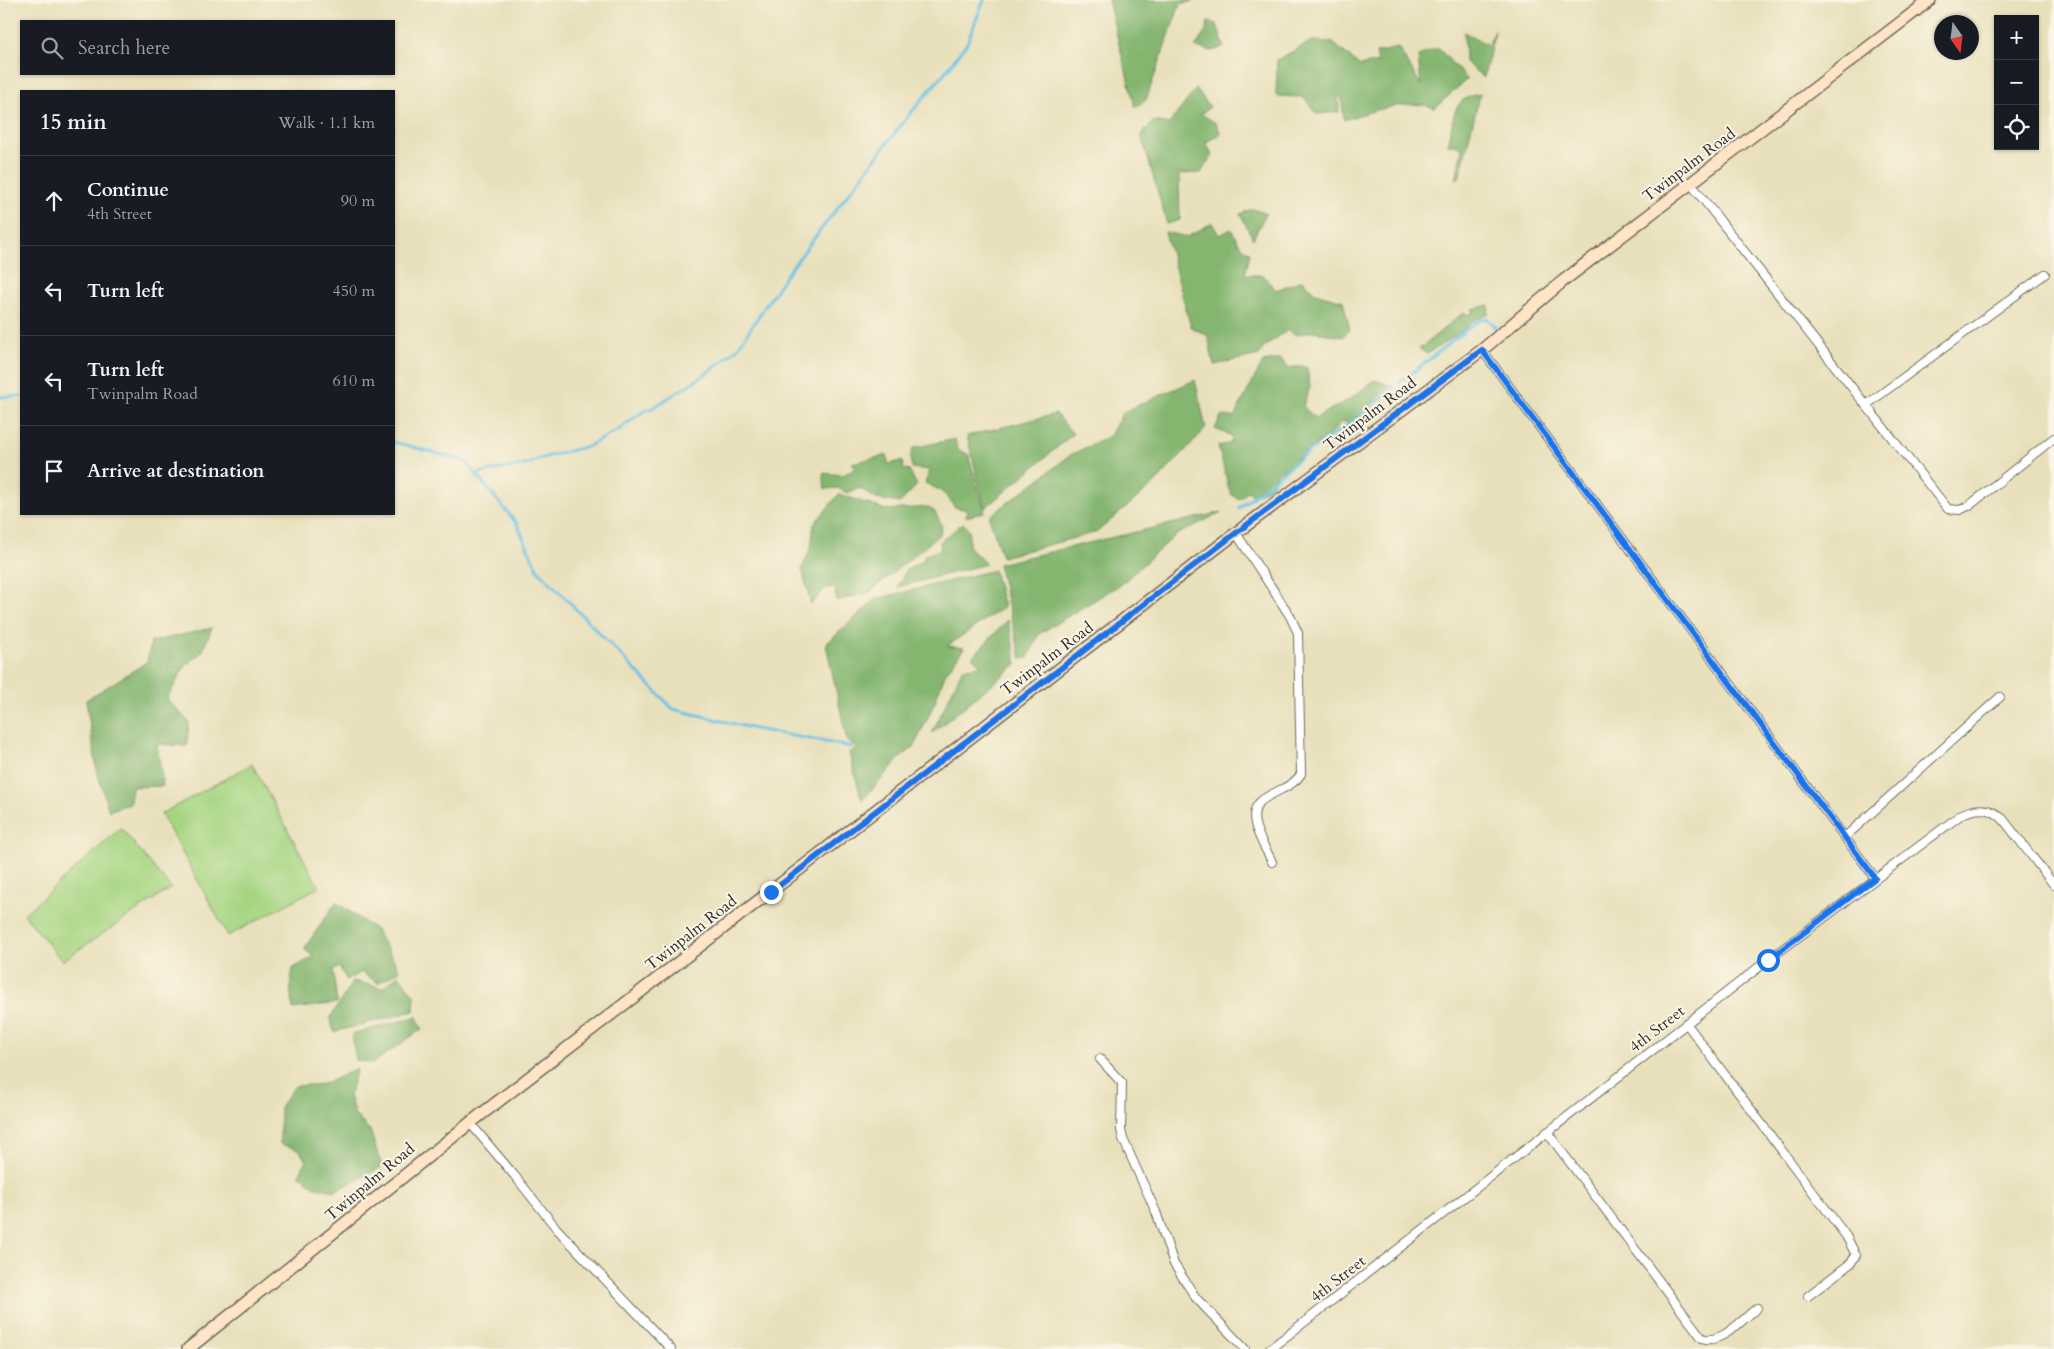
<!DOCTYPE html>
<html lang="en">
<head>
<meta charset="utf-8">
<style>
	:root { --surface:#171b24; --page:#20242c; --text:#f1f3f6; --muted:#9ea1a6; --line:#363941 }
	body { margin:0; font-family:Cardo,serif; background:var(--page); color:var(--text) }
	.controls { position:absolute; right:15px; top:15px; display:grid; overflow:hidden; border-radius:0px; box-shadow:0 1px 4px #0004 }
	.controls button { width:45px; height:45px; display:grid; place-items:center; padding:0; border:0; border-bottom:1px solid var(--line); background:var(--surface); color:var(--text); font:25px sans-serif }
	.compass { position:absolute; left:1934px; top:15px; width:45px; height:45px; border-radius:50%; background:var(--surface); box-shadow:0 1px 4px #0004; rotate:166deg }
	.stop { position:absolute; width:15px; height:15px; margin:-11px; border:4px solid #1a73e8; border-radius:50%; background:#fff }
	.stop.end { background:#1a73e8; border-color:#fff; box-shadow:0 1px 5px #0008 }
	.list { margin:0; padding:0; list-style:none }
	h2 { display:flex; justify-content:space-between; align-items:center; height:65px; margin:0; padding:0 20px; font-size:21px }
	h2 small { font-size:16px; font-weight:400; color:var(--muted) }
	.list li { display:grid; grid-template-columns:32px 1fr auto; gap:15px; align-items:center; box-sizing:border-box; height:90px; padding:0 20px; border-top:1px solid var(--line) }
	.list b { display:block; font-size:19px; white-space:nowrap }
	.list p { margin:0; font-size:16px; white-space:nowrap; color:var(--muted) }
	.list em { font-size:16px; font-style:normal; color:var(--muted) }
	.icon { flex:none; width:28px; height:28px; fill:none; stroke:currentColor; stroke-width:2; stroke-linecap:round; stroke-linejoin:round }
	.map { position:relative; flex:none; width:2054px; height:1349px; overflow:hidden }
	.search { position:absolute; background:var(--surface); box-shadow:0 1px 4px #0004; left:20px; top:20px; width:375px; height:55px; display:flex; align-items:center; gap:12px; box-sizing:border-box; padding:0 18px; border-radius:0px; color:var(--muted); font-size:19px }
	.panel { position:absolute; background:var(--surface); box-shadow:0 1px 4px #0004; left:20px; top:90px; width:375px; height:425px; border-radius:0px }
	.map>svg:first-child { display:block }
</style>
</head>
<body>
<div class="map">
<svg width="2054" height="1349" viewBox="0 0 2054 1349">
	<rect width="100%" height="100%" fill="#fcf5e5"/>
	<filter id="ink" filterUnits="userSpaceOnUse"><feTurbulence type="fractalNoise" baseFrequency=".02" numOctaves="2"/><feDisplacementMap in="SourceGraphic" scale="10" xChannelSelector="R" yChannelSelector="G"/><feConvolveMatrix kernelMatrix="1 2 1 2 8 2 1 2 1" color-interpolation-filters="sRGB"/></filter>
	<filter id="wash" filterUnits="userSpaceOnUse"><feTurbulence type="fractalNoise" baseFrequency=".0096" numOctaves="4" result="noise"/><feDisplacementMap in="SourceGraphic" scale="20" xChannelSelector="R" yChannelSelector="G"/><feGaussianBlur stdDeviation="1.12" result="paint"/><feColorMatrix in="noise" values="0 0 0 0 0 0 0 0 0 0 0 0 0 0 0 0 0 1.4 0 .05"/><feComposite in="paint" operator="in"/></filter>
	<g filter="url(#wash)">
		<rect width="100%" height="100%" fill="#e8e0bb"/>
		<g fill="#a6d582" stroke="#688056">
			<polygon points="252,764 319,887 228,936 161,814"/>
			<polygon points="121,828 171,888 62,961 24,914"/>
		</g>
		<g fill="#84b670" stroke="#58704e">
			<polygon points="1108,0 1199,0 1180,4 1146,100 1135,107"/>
			<polygon points="1208,22 1217,24 1224,47 1212,51 1195,47 1206,31"/>
			<polygon points="1495,31 1484,77 1484,78 1465,62 1464,32 1488,45"/>
			<path d="M1312 41 1332 42 1360 66 1378 62 1376 53 1398 48 1421 85 1418 56 1438 48 1467 79 1435 108C1412 98 1367 112 1344 120L1341 96 1338 97 1339 112 1317 114 1303 97 1276 96 1277 60Z"/>
			<polygon points="1196,89 1210,107 1201,114 1216,123 1221,134 1206,142 1212,155 1201,173 1179,174 1180,220 1167,224 1141,134 1154,121 1169,124"/>
			<path d="M1480 94 1459 179 1456 180 1462 147 1448 144C1455 118 1450 98 1480 94Z"/>
			<polygon points="1252,209 1266,213 1253,239 1240,214"/>
			<polygon points="1212,223 1219,235 1231,229 1240,245 1250,253 1245,275 1263,275 1276,290 1302,280 1315,293 1343,301 1350,330 1342,337 1313,331 1296,335 1288,330 1264,347 1259,355 1214,365 1208,336 1191,327 1165,232 1187,237"/>
			<polygon points="1489,305 1488,314 1471,322 1464,330 1427,354 1419,349 1464,312 1468,315 1473,312 1472,309"/>
			<path d="M1281 359 1288 368 1302 366 1307 368 1310 387 1303 406 1315 418 1350 399 1375 380 1391 386 1354 419 1350 422H1341C1330 438 1315 444 1299 456 1296 458 1295 462 1292 464 1279 474 1278 466 1272 486L1254 496 1248 491 1239 499 1232 495 1229 489 1218 446 1231 443 1232 436 1215 429 1221 416 1234 417 1263 362Z"/>
			<polygon points="1195,380 1206,428 1156,482 1097,532 1002,557 989,517 1072,454 1110,436 1123,412"/>
			<polygon points="1056,414 1073,434 985,508 967,436"/>
			<path d="M955 439 957 449 968 454 985 512 966 517 967 510 954 507C947 493 938 489 925 483L930 470 912 468 910 458 913 448Z"/>
			<polygon points="887,455 888,464 902,461 904,470 908,469 917,485 900,503 876,499 860,488 847,493 838,488 825,489 823,473 843,475 856,468 852,463"/>
			<polygon points="839,494 886,510 929,507 935,512 942,526 940,534 870,592 836,601 835,587 826,588 811,604 802,569 811,547 814,524"/>
			<polygon points="1222,512 1176,535 1121,584 1039,634 1028,658 1021,658 998,564"/>
			<polygon points="963,523 969,530 969,547 986,564 898,587 906,570 924,560 924,556 941,549 940,542"/>
			<polygon points="994,570 1004,607 947,646 964,648 945,674 934,704 914,747 899,759 862,801 849,753 857,748 847,741 826,644 876,599"/>
			<polygon points="1008,620 1017,664 932,733 963,668 981,666 972,657"/>
			<polygon points="212,628 202,652 185,666 167,699 189,722 187,746 157,744 163,786 132,787 130,803 109,811 97,772 86,700 147,662 151,642"/>
			<polygon points="336,902 376,930 400,971 378,983 361,972 347,980 339,967 333,970 337,1003 293,1009 290,986 293,968 314,957 304,949"/>
			<polygon points="398,975 415,996 414,1011 334,1032 330,1018 353,981 383,988"/>
			<polygon points="417,1017 422,1029 373,1063 356,1060 352,1034"/>
			<polygon points="357,1069 349,1096 355,1115 370,1130 382,1167 335,1191 315,1187 299,1174 306,1162 300,1150 280,1144 280,1107 295,1086 324,1084"/>
		</g>
		<g fill="none" stroke-linecap="round" stroke-linejoin="round">
			<g stroke="#68c1e5" stroke-width="3">
				<polyline points="1399,383 1475,323 1487,318 1500,332"/>
				<polyline points="0,397 21,396"/>
				<polyline points="394,442 465,461 517,524 538,570 673,709 755,729 852,747"/>
				<polyline points="476,474 528,464 545,457 589,446 618,430 641,413 656,406 710,371 737,349 786,275 905,120 946,71 967,43 984,0"/>
				<polyline points="1239,508 1300,458 1362,415 1394,387"/>
			</g>
		</g>
	</g>
	<g filter="url(#ink)">
		<g fill="none" stroke-linecap="round" stroke-linejoin="round">
			<g stroke="#6d6a5d" stroke-width="10">
				<g id="minor">
					<polyline points="1691,184 1948,509 1960,510 1970,505 2054,438"/>
					<polyline points="1482,350 1875,878"/>
					<polyline points="1866,405 2045,274"/>
					<path d="M1236 533 1290 616 1298 633 1301 774C1296 782 1289 786 1280 790 1273 794 1265 797 1260 802 1244 817 1265 846 1272 862"/>
					<polyline points="1845,837 2000,697"/>
					<polyline points="1686,1023 1846,1236 1856,1255 1851,1263 1808,1296"/>
					<polyline points="1100,1059 1122,1083 1121,1130 1123,1139 1156,1212 1174,1264 1196,1298 1245,1349"/>
					<polyline points="470,1123 514,1175 557,1229 671,1349"/>
					<path d="M1547 1132 1702 1338C1721 1345 1743 1319 1757 1308"/>
					<path d="M1270 1349 1768 960 1962 814C1979 807 1990 807 2003 819L2054 885"/>
				</g>
			</g>
			<g stroke="#6d6a5d" stroke-width="14">
				<polyline id="secondary" points="188,1349 470,1123 1236,533 1482,350 1563,281 1930,0"/>
			</g>
			<use href="#minor" stroke="#fff" stroke-width="8"/>
			<use href="#secondary" stroke="#ffe4c6" stroke-width="11"/>
		</g>
	</g>
	<g fill="none" stroke-linecap="round" stroke-linejoin="round" filter="url(#ink)">
		<polyline stroke="#1a73e8" stroke-width="6" points="771,892 1236,533 1482,350 1875,878 1768,960"/>
	</g>
	<g text-anchor="middle" dominant-baseline="central" stroke-width="4" stroke-linejoin="round" paint-order="stroke">
		<g font-size="16" fill="#2b2b2b" stroke="#fcf5e5">
			<text transform="translate(1689 165) rotate(-37)">Twinpalm Road</text>
			<text transform="translate(1370 414) rotate(-37)">Twinpalm Road</text>
			<text transform="translate(1047 659) rotate(-37)">Twinpalm Road</text>
			<text transform="translate(691 933) rotate(-38)">Twinpalm Road</text>
			<text transform="translate(1657 1029) rotate(-38)">4th Street</text>
			<text transform="translate(370 1182) rotate(-40)">Twinpalm Road</text>
			<text transform="translate(1338 1279) rotate(-38)">4th Street</text>
		</g>
	</g>
</svg>
<div class="controls">
<button>+</button>
<button>−</button>
<button><svg class="icon" aria-label="locate" viewBox="0 0 24 24"><circle cx="12" cy="12" r="6"/><path d="M12 2v4M12 18v4M2 12h4M18 12h4"/></svg></button>
</div>
<svg class="compass" viewBox="-18 -18 36 36"><path d="M0-13l5 13h-10z" fill="#e53935"/><path d="M0 13l5-13h-10z" fill="#9ea1a6"/></svg>
<div class="stop" style="left:1768px;top:960px"></div>
<div class="stop end" style="left:771px;top:892px"></div>
<div class="search"><svg class="icon" aria-label="search" viewBox="0 0 24 24"><circle cx="10" cy="10" r="6"/><path d="M15 15l6 6"/></svg>Search here</div>
<section class="panel">
<h2>15 min<small>Walk · 1.1 km</small></h2>
<ul class="list">
<li><svg class="icon" aria-label="ahead" viewBox="0 0 24 24"><path d="M12 20V5M6 11l6-6 6 6"/></svg><div><b>Continue</b><p>4th Street</p></div><em>90 m</em></li>
<li><svg class="icon" aria-label="left" viewBox="0 0 24 24"><path d="M17 20v-9H6M10 6l-5 5 5 5"/></svg><div><b>Turn left</b></div><em>450 m</em></li>
<li><svg class="icon" aria-label="left" viewBox="0 0 24 24"><path d="M17 20v-9H6M10 6l-5 5 5 5"/></svg><div><b>Turn left</b><p>Twinpalm Road</p></div><em>610 m</em></li>
<li><svg class="icon" aria-label="arrive" viewBox="0 0 24 24"><path d="M6 21V4h12l-3 4 3 4H6"/></svg><div><b>Arrive at destination</b></div></li>
</ul>
</section>
</div>
</body>
</html>
